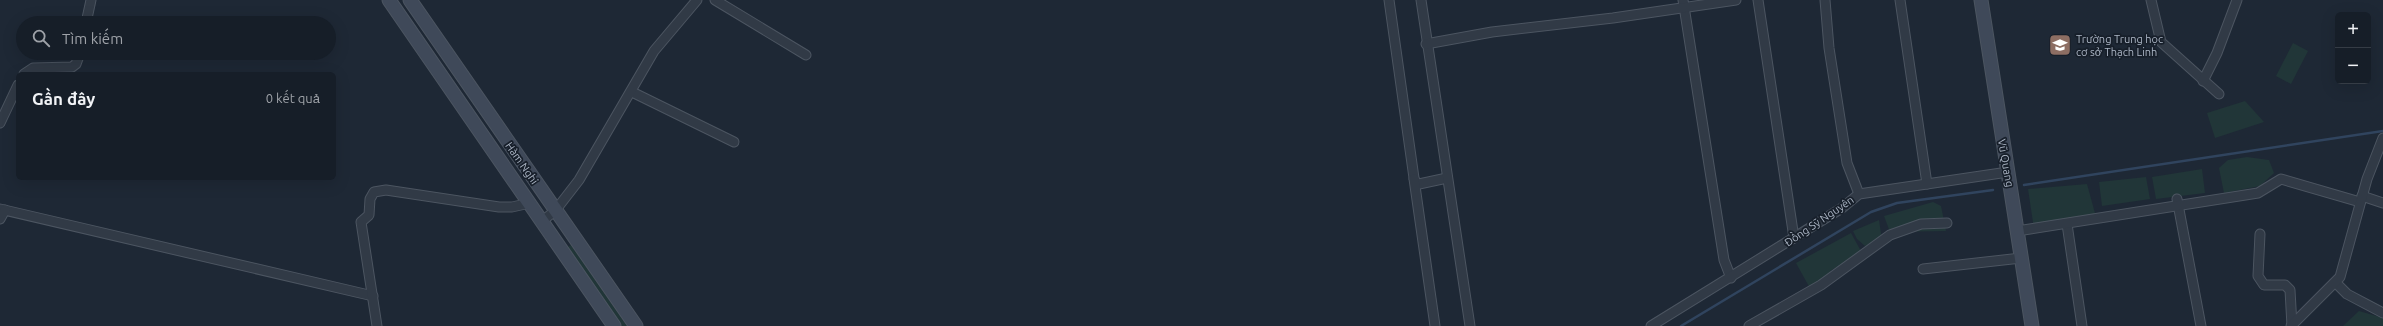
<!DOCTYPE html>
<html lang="vi">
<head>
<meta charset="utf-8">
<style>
	:root { --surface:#161e28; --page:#232b34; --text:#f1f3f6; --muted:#9ea2a8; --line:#353c45 }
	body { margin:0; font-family:Ubuntu,sans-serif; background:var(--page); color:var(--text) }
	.controls { position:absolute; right:12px; top:12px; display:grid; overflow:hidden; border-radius:6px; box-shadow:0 4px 16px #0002 }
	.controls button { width:36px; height:36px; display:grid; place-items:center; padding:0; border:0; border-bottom:1px solid var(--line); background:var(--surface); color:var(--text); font:20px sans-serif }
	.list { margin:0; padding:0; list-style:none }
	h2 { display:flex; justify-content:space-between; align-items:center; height:52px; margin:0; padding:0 16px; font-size:17px }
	h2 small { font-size:13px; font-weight:400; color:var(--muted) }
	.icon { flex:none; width:22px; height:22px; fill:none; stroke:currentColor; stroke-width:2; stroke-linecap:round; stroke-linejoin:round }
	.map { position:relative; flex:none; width:2383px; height:326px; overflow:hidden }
	.search { position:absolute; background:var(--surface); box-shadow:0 4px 16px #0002; left:16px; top:16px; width:320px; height:44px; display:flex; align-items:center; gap:10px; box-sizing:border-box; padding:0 14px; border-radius:22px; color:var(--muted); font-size:15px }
	.panel { position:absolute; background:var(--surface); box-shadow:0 4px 16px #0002; left:16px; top:72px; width:320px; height:108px; border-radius:6px }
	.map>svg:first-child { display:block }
</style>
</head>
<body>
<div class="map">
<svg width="2383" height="326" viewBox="0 0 2383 326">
	<rect width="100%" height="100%" fill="#1e2835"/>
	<g fill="#213638">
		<polygon points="2293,43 2308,51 2291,84 2276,76"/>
		<polygon points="2245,101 2264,122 2215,138 2207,113"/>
		<polygon points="2247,157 2269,160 2274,173 2260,186 2224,193 2219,168 2228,160"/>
		<polygon points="2202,169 2205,193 2156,199 2152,177"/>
		<polygon points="2146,177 2150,199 2102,206 2099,182"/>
		<polygon points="2087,184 2096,217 2034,229 2028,189"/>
		<polygon points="1933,202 1941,206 1946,231 1890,232 1884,216"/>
		<polygon points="1879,220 1882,240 1865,246 1857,239 1853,231"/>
		<polygon points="1851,233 1862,253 1830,271 1832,278 1811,290 1796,263"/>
		<polygon points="571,245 627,326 620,326 566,248"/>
		<polygon points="2359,311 2383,318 2383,326 2343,326"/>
	</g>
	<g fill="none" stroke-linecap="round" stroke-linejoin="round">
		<g stroke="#30445e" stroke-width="2.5">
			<polyline points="2024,185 2383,131"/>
			<polyline points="1681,326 1871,212 1897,203 1993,190"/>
		</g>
		<g stroke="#4c5561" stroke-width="11">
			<g id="street">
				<polyline points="715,0 806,55"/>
				<polyline points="1389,0 1414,178 1416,184 1419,184 1447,178"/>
				<polyline points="1421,0 1470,326"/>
				<polyline points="1683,0 1724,260 1731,278"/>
				<polyline points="1758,0 1794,238"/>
				<polyline points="1825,0 1829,48 1847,163 1859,194"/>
				<polyline points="1900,0 1927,184"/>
				<polyline points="2151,0 2161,42 2219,94"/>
				<polyline points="86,23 91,0"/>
				<polyline points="1426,44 1492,32 1613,18 1736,0"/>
				<polyline points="24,74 33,68 72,67 76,64 80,53"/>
				<polyline points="2203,81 2217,53 2237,0"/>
				<polyline points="632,92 734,142"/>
				<polyline points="0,123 18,85"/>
				<polyline points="1414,179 1435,326"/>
				<polyline points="2362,196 2383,203"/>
				<polyline points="2177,199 2201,326"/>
				<polyline points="0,209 373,296"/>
				<polyline points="0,219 5,210"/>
				<polyline points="542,221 555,211 579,180 654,51 697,0"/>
				<polyline points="2067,224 2082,326"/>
				<polyline points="2017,231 2258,193 2281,179 2360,202"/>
				<polyline points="2260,234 2258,276 2264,285 2285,285 2290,290 2292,326"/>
				<polyline points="1923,269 2021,258"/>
				<polyline points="2336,283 2347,294 2383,313"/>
				<polyline points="377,326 361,222 369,215 370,199 374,192 386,190 499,207 512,207 530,203"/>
				<polyline points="1651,326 1842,208 1859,194 2008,172"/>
				<polyline points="1749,326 1821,285 1890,235 1921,224 1947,223"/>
				<polyline points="2291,326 2340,277 2367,179 2383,138"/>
			</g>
		</g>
		<g stroke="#4c5561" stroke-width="15">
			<g id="secondary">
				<polyline points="389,0 614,326"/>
				<polyline points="410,0 636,326"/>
				<polyline points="1981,0 2032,326"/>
			</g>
		</g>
		<use href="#street" stroke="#313a46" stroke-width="9"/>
		<use href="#secondary" stroke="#3f4959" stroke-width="13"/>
	</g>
	<defs>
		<g id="school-square" transform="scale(1.15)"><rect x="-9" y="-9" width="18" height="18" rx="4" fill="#8d6e63" stroke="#171f2a"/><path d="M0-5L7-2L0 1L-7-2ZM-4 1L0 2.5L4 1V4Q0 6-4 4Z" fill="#fff"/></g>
	</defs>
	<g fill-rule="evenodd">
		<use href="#school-square" x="2060" y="45"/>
	</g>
	<g text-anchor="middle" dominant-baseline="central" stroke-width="3.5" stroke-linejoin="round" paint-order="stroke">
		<g font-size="11" fill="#abb5c4" stroke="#171f2a" text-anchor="start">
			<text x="2076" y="39">Trường Trung học<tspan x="2076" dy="13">cơ sở Thạch Linh</tspan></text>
		</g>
		<g font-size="11" fill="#abb5c4" stroke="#171f2a">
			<text transform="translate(522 163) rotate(55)">Hàm Nghi</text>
			<text transform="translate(2006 163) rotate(80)">Vũ Quang</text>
			<text transform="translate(1819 221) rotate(-34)">Đồng Sỹ Nguyên</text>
		</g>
	</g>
</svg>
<div class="controls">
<button>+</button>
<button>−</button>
</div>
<div class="search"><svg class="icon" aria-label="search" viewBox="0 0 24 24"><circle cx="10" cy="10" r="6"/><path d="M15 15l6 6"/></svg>Tìm kiếm</div>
<section class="panel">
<h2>Gần đây<small>0 kết quả</small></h2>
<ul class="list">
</ul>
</section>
</div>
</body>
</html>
